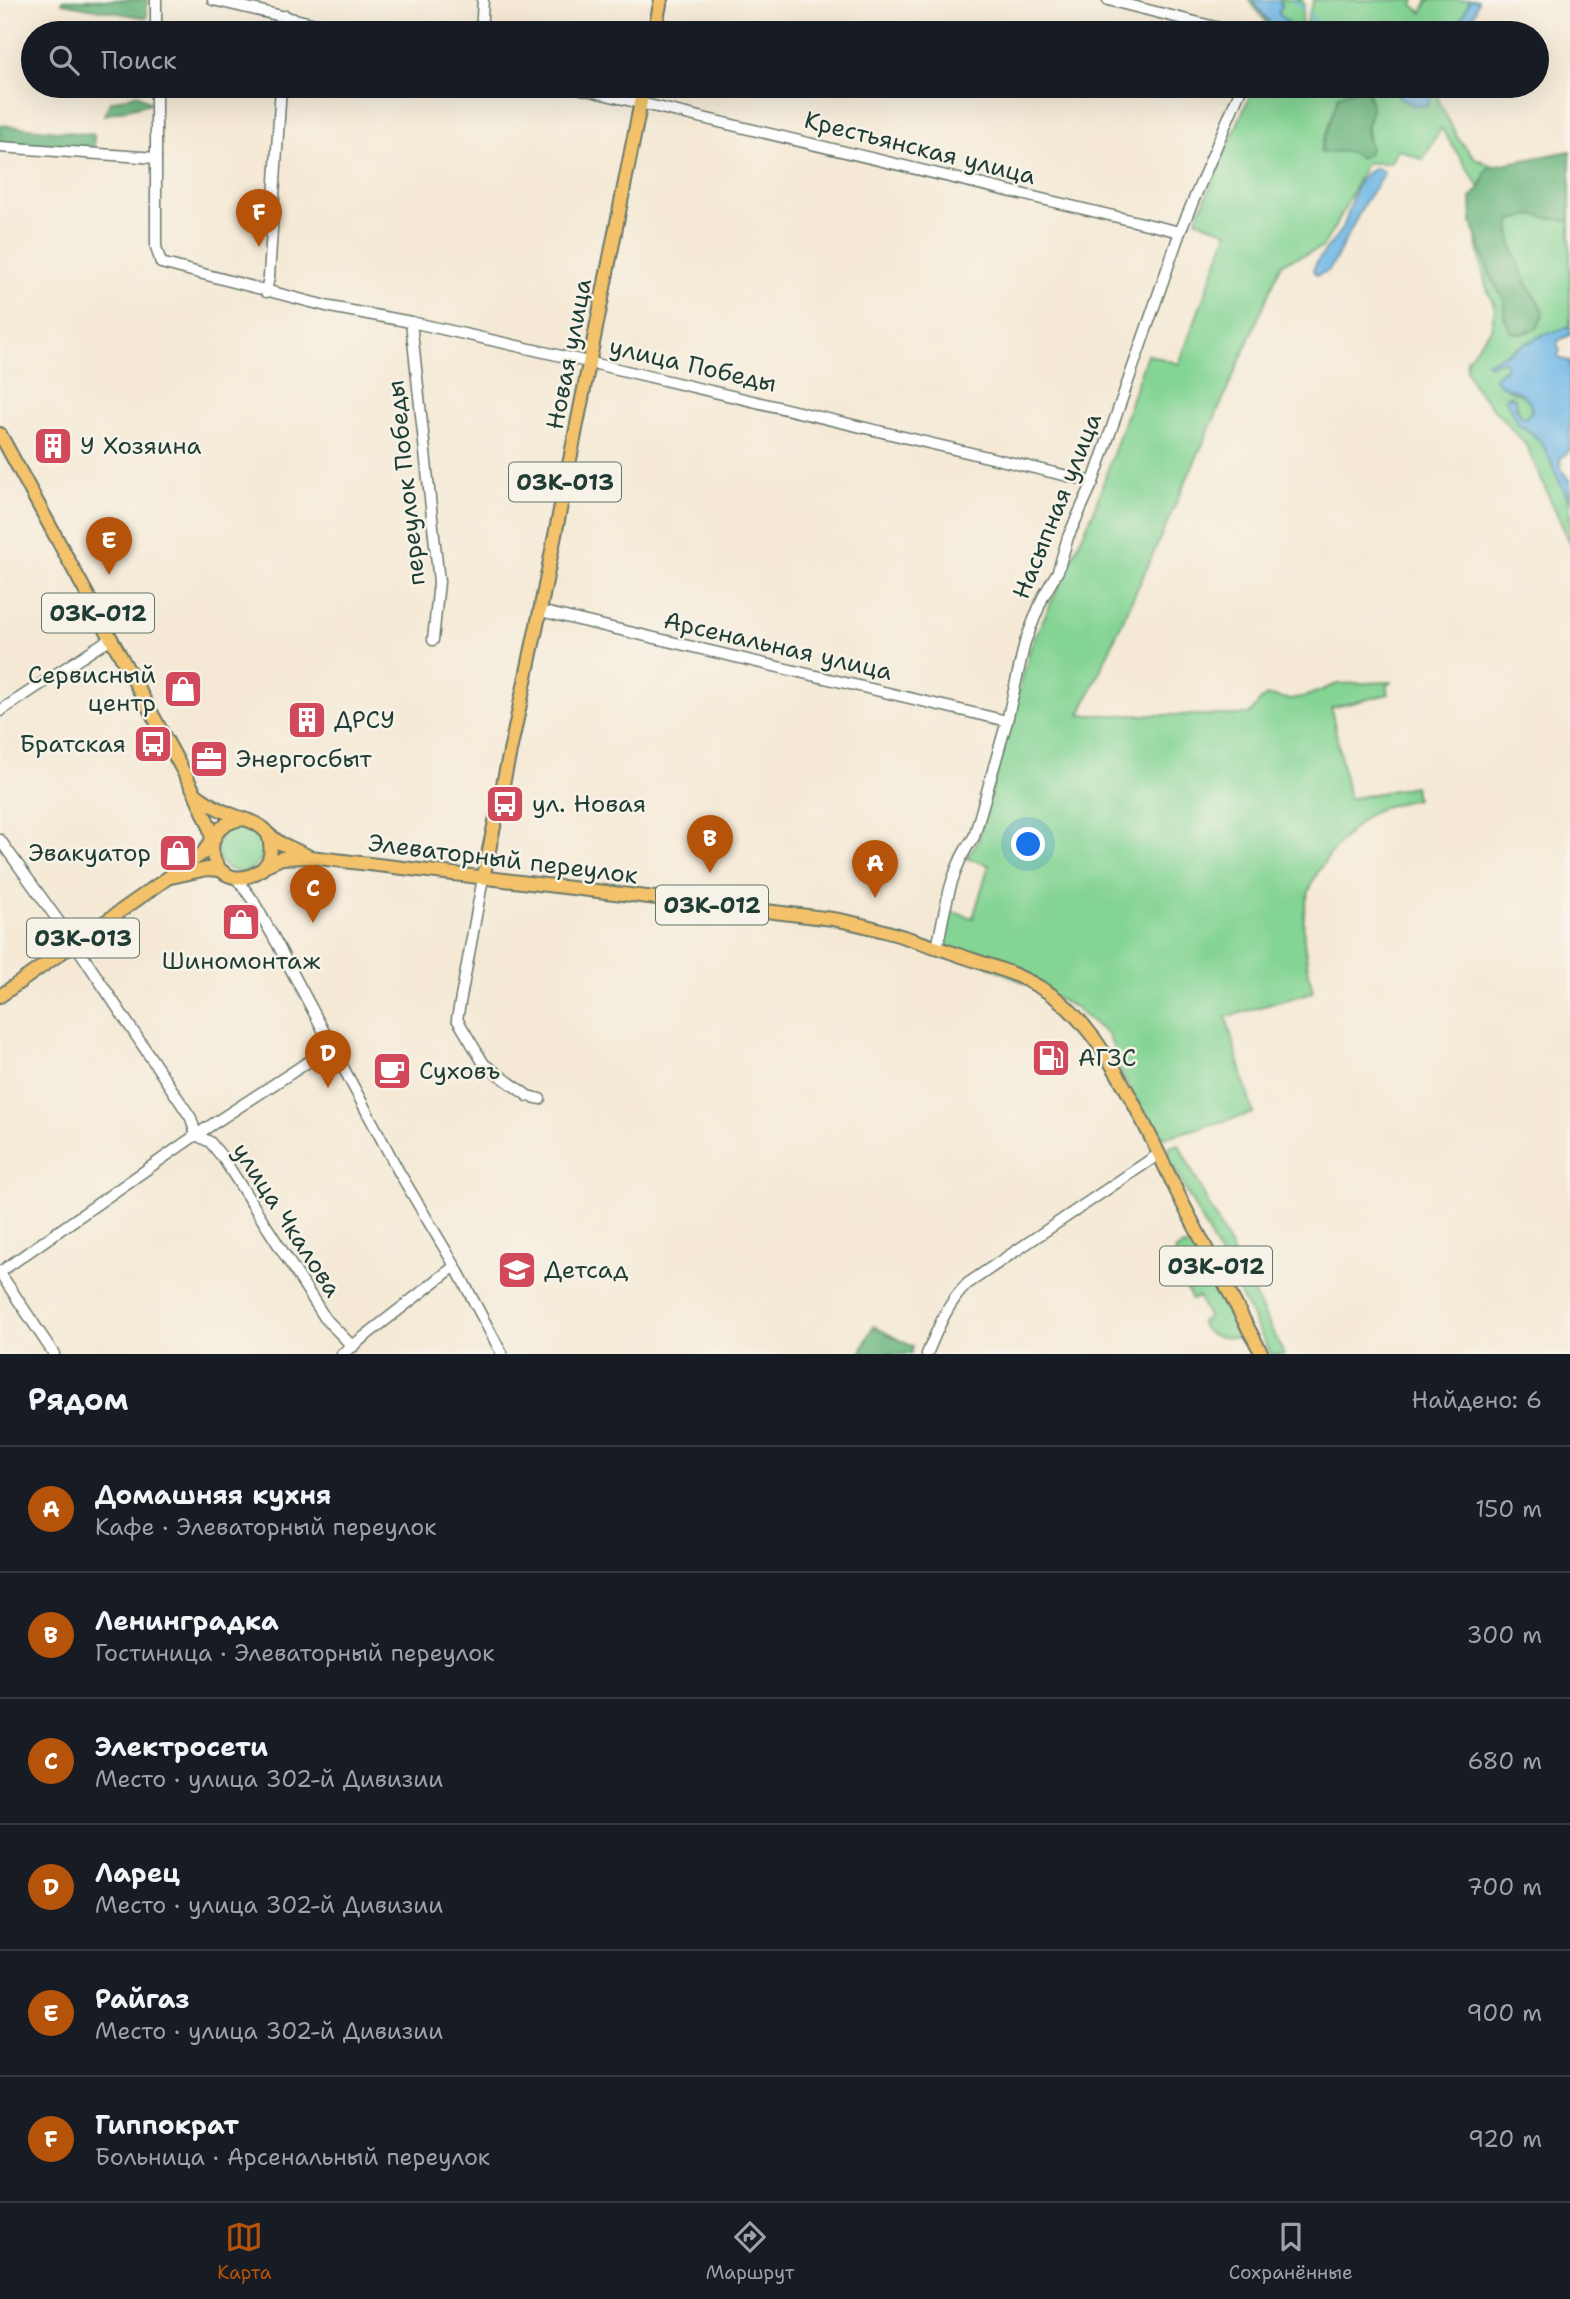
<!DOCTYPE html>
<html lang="ru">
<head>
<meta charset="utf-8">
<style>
	:root { --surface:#171b24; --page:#242831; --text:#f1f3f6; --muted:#9ea1a6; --line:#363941; --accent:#b45309 }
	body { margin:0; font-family:"Shantell Sans",sans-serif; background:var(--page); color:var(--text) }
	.you { position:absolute; left:1029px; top:845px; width:24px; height:24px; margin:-18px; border:5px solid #fff; border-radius:50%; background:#1a73e8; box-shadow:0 0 0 10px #1a73e833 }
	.badge { display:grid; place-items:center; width:46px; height:46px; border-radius:50%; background:var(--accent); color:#fff; font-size:23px; font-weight:700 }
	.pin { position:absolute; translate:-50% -58px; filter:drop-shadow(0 2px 4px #0008) }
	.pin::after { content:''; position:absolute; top:37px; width:24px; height:21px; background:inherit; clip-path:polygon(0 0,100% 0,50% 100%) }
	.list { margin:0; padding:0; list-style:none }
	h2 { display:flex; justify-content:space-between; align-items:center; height:91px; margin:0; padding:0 28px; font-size:30px }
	h2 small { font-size:23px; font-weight:400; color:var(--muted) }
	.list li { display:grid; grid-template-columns:46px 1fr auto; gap:21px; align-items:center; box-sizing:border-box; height:126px; padding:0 28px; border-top:2px solid var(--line) }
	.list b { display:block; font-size:26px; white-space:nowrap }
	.list p { margin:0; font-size:23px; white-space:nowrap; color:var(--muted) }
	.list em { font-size:23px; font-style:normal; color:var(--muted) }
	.icon { flex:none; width:38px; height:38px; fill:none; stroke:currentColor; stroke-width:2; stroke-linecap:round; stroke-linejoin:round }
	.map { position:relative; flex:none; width:1570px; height:1354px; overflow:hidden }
	.search { position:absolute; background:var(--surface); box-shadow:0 7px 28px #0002; left:21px; right:21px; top:21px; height:77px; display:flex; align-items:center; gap:18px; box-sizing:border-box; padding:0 24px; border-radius:38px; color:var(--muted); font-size:26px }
	.sheet { height:847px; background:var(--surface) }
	nav { display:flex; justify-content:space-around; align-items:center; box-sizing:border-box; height:98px; border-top:2px solid var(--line); background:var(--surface); font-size:19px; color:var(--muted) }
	nav a { display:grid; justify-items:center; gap:4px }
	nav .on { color:var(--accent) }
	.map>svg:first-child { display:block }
</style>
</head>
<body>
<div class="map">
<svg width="1570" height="1354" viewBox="0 0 1570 1354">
	<rect width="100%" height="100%" fill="#f7f3e8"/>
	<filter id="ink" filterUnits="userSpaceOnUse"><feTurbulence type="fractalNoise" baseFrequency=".0143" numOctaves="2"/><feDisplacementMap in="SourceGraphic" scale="14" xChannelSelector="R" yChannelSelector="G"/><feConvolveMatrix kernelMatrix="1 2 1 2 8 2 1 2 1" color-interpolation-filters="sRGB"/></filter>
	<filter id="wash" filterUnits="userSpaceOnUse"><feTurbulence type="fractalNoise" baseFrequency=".00686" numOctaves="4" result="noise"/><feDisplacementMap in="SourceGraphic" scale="28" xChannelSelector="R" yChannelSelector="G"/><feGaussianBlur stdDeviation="1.57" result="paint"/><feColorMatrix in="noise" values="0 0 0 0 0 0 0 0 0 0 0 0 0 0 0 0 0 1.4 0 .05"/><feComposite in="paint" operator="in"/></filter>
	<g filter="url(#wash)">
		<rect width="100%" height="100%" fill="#f5e9d5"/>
		<g fill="#84d494" stroke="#528864" stroke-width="2" fill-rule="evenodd">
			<polygon points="1249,0 1252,0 1267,21 1278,13 1282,6 1279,0 1302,0 1304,4 1301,21 1303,30 1314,0 1415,0 1413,5 1422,13 1428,0 1470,0 1462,18 1450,33 1413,33 1411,27 1404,26 1402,33 1271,33 1272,30"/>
			<path d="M1254 86H1389L1404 101 1433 90 1434 86H1441L1438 96 1440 104 1459 140 1476 159 1493 166 1486 171 1480 188 1441 128 1423 160 1398 149 1390 163H1366L1340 218 1322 248 1282 263 1224 397 1080 715H1249L1261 700 1267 696 1290 699 1307 696 1337 684 1391 682 1387 686 1389 694 1331 708 1349 799 1414 786 1416 799C1404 802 1391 804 1379 809 1366 814 1356 826 1346 836 1295 889 1298 925 1313 992L1226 1017 1253 1113 1166 1137 1153 1130 1114 1060 1113 1046 1108 1035 1073 1006 945 945 949 911 973 918 989 865 966 858 978 841 1031 646 1093 513 1147 354 1179 364 1228 232 1196 220ZM1367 90C1378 114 1362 120 1369 139L1354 152 1346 150 1323 153Z"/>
			<path d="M1531 215 1570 221V327L1543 335 1495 359 1489 365 1504 360 1506 363V367L1495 377C1498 380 1504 387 1508 389 1520 394 1536 398 1530 416L1523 418 1511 395 1507 396 1506 398 1518 425C1553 439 1550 474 1570 500V543L1526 445 1475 388 1466 370 1467 359 1491 329 1495 308 1486 286 1475 233 1492 280 1505 301 1504 317 1511 331 1519 334 1529 332 1538 302C1527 285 1503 239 1512 220Z"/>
			<circle cx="240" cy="849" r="23"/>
			<polygon points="1179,1144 1183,1153 1284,1354 1271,1354 1170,1160 1169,1147"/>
			<path d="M1183 1246 1191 1247 1196 1252 1239 1333 1236 1338C1223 1338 1203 1337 1201 1322L1208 1317 1198 1297 1192 1300 1173 1263 1176 1250Z"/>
		</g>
		<g fill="#6bb67e" stroke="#457a59" stroke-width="2">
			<polygon points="63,0 147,0 147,18 62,3"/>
			<path d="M1360 87 1367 90 1372 108 1366 130 1370 149 1368 154 1360 158C1347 146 1335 155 1320 152L1339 95Z"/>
			<polygon points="138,94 151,103 104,115 110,102"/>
			<polygon points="0,125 94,135 94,152 0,147"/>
			<path d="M1570 151V221L1531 215 1512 220C1504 236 1522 272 1529 288 1533 296 1542 304 1543 313 1543 318 1539 323 1537 328L1519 334 1511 331 1504 317 1505 301 1492 280 1472 223 1471 198 1482 186 1486 170 1493 166Z"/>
			<polygon points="873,1326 913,1347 911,1354 860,1354"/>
		</g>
		<g fill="#6fb7e6" stroke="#477a8d" stroke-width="2">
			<polygon points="1252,0 1279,0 1282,6 1278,13 1289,24 1288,27 1276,30"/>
			<polygon points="1470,0 1478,0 1472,24 1466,33 1450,33 1462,18"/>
			<path d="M1389 86H1399L1411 93 1420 90 1421 86H1434L1428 105C1410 109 1399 98 1389 86Z"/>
			<path d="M1376 168 1384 172 1383 175 1365 202 1334 262 1328 271 1317 275 1313 271C1315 259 1337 240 1344 225 1353 205 1352 176 1376 168Z"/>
			<path d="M1570 327V335L1559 340 1557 345 1560 350 1558 355 1561 359 1570 361V450L1560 459 1561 469 1570 482V500C1550 475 1553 439 1518 425L1506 399V396L1515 398 1516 408 1523 418H1526L1532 410C1526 383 1504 396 1494 377L1506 368V363L1503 360 1489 365 1487 363 1543 335Z"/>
		</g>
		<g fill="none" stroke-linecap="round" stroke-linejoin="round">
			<g stroke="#6fb7e6" stroke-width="2">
				<polyline points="1294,0 1304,10"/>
				<polyline points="1308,14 1323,28"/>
			</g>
		</g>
	</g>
	<g filter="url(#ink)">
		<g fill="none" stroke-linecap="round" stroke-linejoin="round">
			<g stroke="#6a796c" stroke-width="13">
				<g id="minor">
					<polyline points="213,0 354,33"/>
					<polyline points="1108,0 1239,33"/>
					<polyline points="156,33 156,0"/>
					<polyline points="285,33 286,16"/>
					<polyline points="481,33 483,0"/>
					<polyline points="156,86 156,247 161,263 330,307 411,322 588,362 1093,482"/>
					<polyline points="569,86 1180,232"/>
					<polyline points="0,147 156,158"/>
					<polyline points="266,292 269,277 281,86"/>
					<polyline points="411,322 439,582 433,640"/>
					<polyline points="540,611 1007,721"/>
					<polyline points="0,711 111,638"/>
					<polyline points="0,840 75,944 191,1118 196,1135 210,1142 223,1158 325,1318 353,1347"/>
					<polyline points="483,878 457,1019 484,1064 528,1096 540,1099"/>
					<polyline points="237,879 252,899 273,936 399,1172 455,1266 502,1354"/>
					<path d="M937 948C945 911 950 868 974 837L1007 721 1025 642 1043 597 1058 571 1068 537 1093 482 1180 232 1242 86"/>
					<polyline points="0,1272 196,1135 331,1047"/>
					<polyline points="0,1273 54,1354"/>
					<polyline points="342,1354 455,1266"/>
					<path d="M927 1354C938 1328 947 1304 967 1284L1159 1154"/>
				</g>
			</g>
			<g stroke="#6a796c" stroke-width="16">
				<g id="major">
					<polyline points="654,33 661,0"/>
					<polyline points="0,434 195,793 209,825 212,840 203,853 0,996"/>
					<path d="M197 795C207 802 216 809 228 813 243 820 257 820 268 834 272 847 273 860 262 869 215 903 187 825 244 819"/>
					<polyline points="268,834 280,843 306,855"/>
					<path d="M266 865 282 858 310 857 833 919C873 926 911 939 950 952 986 965 1025 974 1056 998 1111 1040 1152 1142 1183 1204 1209 1254 1235 1304 1262 1354"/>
					<polyline points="171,877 207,869 220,870"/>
					<polyline points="483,878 540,611 644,86"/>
				</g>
			</g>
			<use href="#minor" stroke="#fff" stroke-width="10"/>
			<use href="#major" stroke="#f3c26a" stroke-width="12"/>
		</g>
	</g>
	<defs>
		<g id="building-square" transform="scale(2.0125)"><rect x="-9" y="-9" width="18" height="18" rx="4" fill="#d1495b" stroke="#f7f3e8"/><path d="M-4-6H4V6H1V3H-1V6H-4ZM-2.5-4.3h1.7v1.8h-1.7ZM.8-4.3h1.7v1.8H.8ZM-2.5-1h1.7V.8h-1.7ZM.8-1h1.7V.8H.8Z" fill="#fff"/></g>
		<g id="shop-square" transform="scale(2.0125)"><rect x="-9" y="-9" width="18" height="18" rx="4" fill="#d1495b" stroke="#f7f3e8"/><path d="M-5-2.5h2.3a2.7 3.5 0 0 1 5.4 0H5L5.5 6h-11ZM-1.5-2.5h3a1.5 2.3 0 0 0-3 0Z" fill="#fff"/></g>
		<g id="bus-square" transform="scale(2.0125)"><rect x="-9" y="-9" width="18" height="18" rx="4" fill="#d1495b" stroke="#f7f3e8"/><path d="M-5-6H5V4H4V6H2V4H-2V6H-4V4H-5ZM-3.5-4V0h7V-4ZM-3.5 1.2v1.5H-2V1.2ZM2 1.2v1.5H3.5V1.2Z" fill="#fff"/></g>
		<g id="office-square" transform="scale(2.0125)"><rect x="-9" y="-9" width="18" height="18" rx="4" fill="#d1495b" stroke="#f7f3e8"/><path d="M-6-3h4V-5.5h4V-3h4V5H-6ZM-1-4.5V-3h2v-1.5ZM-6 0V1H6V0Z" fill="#fff"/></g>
		<g id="fuel-square" transform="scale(2.0125)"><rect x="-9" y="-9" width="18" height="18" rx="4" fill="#d1495b" stroke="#f7f3e8"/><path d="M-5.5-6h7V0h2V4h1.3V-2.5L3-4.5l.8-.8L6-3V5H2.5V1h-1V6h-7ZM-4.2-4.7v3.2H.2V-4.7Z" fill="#fff"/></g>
		<g id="cafe-square" transform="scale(2.0125)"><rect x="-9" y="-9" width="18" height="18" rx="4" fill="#d1495b" stroke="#f7f3e8"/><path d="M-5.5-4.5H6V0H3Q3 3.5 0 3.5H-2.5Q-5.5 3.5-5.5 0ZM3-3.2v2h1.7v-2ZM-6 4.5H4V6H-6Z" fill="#fff"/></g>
		<g id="school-square" transform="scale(2.0125)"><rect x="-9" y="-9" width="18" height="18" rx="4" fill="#d1495b" stroke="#f7f3e8"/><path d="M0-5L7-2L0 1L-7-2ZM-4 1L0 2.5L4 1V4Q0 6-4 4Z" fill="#fff"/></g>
	</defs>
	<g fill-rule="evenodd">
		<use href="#building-square" x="53" y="446"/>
		<use href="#shop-square" x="183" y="689"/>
		<use href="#building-square" x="307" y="720"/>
		<use href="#bus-square" x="153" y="744"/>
		<use href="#office-square" x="209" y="759"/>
		<use href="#bus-square" x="505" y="804"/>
		<use href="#shop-square" x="178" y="853"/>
		<use href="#shop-square" x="241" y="922"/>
		<use href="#fuel-square" x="1051" y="1058"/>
		<use href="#cafe-square" x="392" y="1071"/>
		<use href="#school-square" x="517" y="1270"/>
	</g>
	<g text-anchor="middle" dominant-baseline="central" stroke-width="5" stroke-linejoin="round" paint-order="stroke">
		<g fill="#f7f3e8" stroke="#60746a" stroke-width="2">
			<rect x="509" y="462.5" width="112" height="39" rx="5"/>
			<rect x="42" y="593.5" width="112" height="39" rx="5"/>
			<rect x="656" y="885.5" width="112" height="39" rx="5"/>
			<rect x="27" y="918.5" width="112" height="39" rx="5"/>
			<rect x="1160" y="1246.5" width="112" height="39" rx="5"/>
		</g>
		<g font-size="23" font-weight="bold" fill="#1f3d34">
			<text x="565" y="482">03К-013</text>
			<text x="98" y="613">03К-012</text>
			<text x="712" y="905">03К-012</text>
			<text x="83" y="938">03К-013</text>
			<text x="1216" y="1266">03К-012</text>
		</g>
		<g font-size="24" fill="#1f3d34" stroke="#f7f3e8">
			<text transform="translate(920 148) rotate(14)">Крестьянская улица</text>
			<text transform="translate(569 354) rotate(-79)">Новая улица</text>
			<text transform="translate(693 365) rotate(13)">улица Победы</text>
			<text transform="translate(406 483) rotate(-96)">переулок Победы</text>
			<text transform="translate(1057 506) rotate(-68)">Насыпная улица</text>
			<text transform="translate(778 646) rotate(13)">Арсенальная улица</text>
			<text transform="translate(503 859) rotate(7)">Элеваторный переулок</text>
			<text transform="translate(287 1220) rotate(57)">улица Чкалова</text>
		</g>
		<g font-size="24" fill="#1f3d34" stroke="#f7f3e8" text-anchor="start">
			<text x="80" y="446">У Хозяина</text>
			<text x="156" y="675" text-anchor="end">Сервисный<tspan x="156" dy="28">центр</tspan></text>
			<text x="334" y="720">ДРСУ</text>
			<text x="126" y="744" text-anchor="end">Братская</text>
			<text x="236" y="759">Энергосбыт</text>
			<text x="532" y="804">ул. Новая</text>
			<text x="151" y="853" text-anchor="end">Эвакуатор</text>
			<text x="241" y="961" text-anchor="middle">Шиномонтаж</text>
			<text x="1078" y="1058">АГЗС</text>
			<text x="419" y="1071">Суховъ</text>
			<text x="544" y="1270">Детсад</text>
		</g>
	</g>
</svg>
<div class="you"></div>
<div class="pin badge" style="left:875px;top:898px">A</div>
<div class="pin badge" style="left:710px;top:873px">B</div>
<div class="pin badge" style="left:313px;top:923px">C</div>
<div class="pin badge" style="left:328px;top:1088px">D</div>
<div class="pin badge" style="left:109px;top:575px">E</div>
<div class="pin badge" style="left:259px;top:247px">F</div>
<div class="search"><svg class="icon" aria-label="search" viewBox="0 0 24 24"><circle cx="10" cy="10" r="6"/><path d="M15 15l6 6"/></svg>Поиск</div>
</div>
<section class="sheet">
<h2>Рядом<small>Найдено: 6</small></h2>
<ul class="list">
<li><span class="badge">A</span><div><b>Домашняя кухня</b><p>Кафе · Элеваторный переулок</p></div><em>150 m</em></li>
<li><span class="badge">B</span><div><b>Ленинградка</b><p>Гостиница · Элеваторный переулок</p></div><em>300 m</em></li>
<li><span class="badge">C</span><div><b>Электросети</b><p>Место · улица 302-й Дивизии</p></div><em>680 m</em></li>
<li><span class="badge">D</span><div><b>Ларец</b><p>Место · улица 302-й Дивизии</p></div><em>700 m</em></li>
<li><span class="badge">E</span><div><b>Райгаз</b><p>Место · улица 302-й Дивизии</p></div><em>900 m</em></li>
<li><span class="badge">F</span><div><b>Гиппократ</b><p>Больница · Арсенальный переулок</p></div><em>920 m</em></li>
</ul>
</section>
<nav>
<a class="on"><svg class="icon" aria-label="map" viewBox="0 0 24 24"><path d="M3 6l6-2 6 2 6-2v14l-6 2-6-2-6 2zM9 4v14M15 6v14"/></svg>Карта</a>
<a><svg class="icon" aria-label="directions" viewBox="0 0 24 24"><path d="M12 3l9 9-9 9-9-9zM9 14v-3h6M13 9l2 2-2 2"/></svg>Маршрут</a>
<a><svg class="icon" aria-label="saved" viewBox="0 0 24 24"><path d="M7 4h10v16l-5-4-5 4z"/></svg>Сохранённые</a>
</nav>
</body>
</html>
